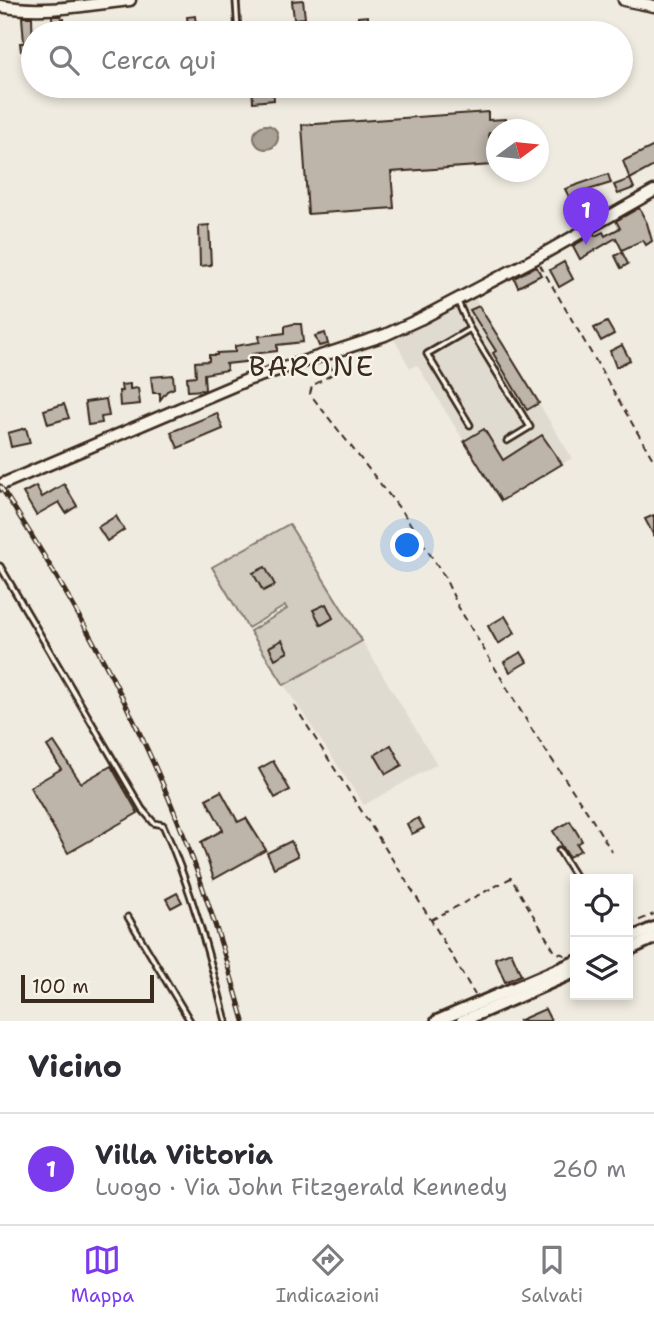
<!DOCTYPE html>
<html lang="it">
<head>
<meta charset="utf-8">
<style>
	:root { --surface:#fff; --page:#f7f7f7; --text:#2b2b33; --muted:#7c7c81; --line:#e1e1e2; --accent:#7c3aed }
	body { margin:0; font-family:"Shantell Sans",sans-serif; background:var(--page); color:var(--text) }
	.controls { position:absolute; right:21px; bottom:21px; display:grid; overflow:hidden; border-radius:0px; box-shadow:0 4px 10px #0003 }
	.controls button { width:63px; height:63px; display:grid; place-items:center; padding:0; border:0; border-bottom:2px solid var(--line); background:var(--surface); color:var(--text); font:35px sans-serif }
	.compass { position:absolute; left:486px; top:119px; width:63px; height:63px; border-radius:50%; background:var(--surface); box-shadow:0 4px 10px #0003; rotate:75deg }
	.scale { position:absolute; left:21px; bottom:18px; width:133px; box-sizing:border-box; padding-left:7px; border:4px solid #3b2a1e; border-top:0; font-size:19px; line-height:24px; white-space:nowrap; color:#3b2a1e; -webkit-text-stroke:5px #f7f3e8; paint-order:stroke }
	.you { position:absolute; left:408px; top:546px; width:24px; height:24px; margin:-18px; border:5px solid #fff; border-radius:50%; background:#1a73e8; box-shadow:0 0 0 10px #1a73e833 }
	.badge { display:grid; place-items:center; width:46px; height:46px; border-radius:50%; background:var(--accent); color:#fff; font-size:23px; font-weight:700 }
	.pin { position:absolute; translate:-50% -58px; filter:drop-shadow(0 2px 4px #0008) }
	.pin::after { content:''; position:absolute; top:37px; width:24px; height:21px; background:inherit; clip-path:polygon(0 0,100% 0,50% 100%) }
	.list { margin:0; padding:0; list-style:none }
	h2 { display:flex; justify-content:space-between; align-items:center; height:91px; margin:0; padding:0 28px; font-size:30px }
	h2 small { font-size:23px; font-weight:400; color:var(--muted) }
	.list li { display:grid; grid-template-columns:46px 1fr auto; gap:21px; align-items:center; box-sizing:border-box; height:112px; padding:0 28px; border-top:2px solid var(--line) }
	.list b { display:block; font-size:26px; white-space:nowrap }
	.list p { margin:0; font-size:23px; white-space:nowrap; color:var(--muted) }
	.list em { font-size:23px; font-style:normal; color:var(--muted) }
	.icon { flex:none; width:38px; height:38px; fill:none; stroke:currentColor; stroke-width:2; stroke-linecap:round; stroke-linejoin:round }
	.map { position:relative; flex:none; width:654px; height:1021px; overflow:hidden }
	.search { position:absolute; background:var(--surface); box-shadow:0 4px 10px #0003; left:21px; right:21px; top:21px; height:77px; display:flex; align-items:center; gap:18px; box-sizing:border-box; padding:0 24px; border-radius:38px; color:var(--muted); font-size:26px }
	.sheet { height:203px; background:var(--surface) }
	nav { display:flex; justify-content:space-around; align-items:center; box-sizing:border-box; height:98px; border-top:2px solid var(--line); background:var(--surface); font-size:19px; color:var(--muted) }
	nav a { display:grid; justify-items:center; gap:4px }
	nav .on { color:var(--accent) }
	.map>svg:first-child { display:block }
</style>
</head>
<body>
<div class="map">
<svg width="654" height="1021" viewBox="0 0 654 1021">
	<rect width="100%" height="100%" fill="#efebe0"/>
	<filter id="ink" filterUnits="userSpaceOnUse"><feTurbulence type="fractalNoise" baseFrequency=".0143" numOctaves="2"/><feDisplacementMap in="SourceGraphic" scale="14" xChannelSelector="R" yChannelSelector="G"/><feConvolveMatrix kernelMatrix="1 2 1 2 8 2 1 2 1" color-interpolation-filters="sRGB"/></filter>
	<g filter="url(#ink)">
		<g fill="#e0dbd0">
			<polygon points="474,297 572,458 501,501 417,365 410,368 394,339"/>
			<polygon points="362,641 437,764 364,805 284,685"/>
		</g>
		<polygon fill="#d1cbc0" stroke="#867a6f" stroke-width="2" points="289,524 362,641 284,685 250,631 287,609 285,606 248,628 212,567"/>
		<circle fill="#aaa296" stroke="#7e7266" stroke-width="2" cx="266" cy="137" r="12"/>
		<g fill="#bdb5aa" stroke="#3b2a1e" stroke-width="2">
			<polygon points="303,0 305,18 294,19 292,1"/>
			<polygon points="52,16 61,16 62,19 64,19 65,33 53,33"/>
			<polygon points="195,16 197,33 189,33 187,17"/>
			<polygon points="368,16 368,25 372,25 372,33 331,33 331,20 343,19 343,23 358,22 358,17"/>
			<polygon points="22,17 32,17 33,50 21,51 20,43 24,43"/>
			<polygon points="252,86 273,86 274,100 253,102"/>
			<polygon points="488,112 488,120 506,119 507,130 496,130 496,132 489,133 492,165 391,172 394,208 308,214 302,125"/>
			<polygon points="654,146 654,166 630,179 623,161"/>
			<polygon points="608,174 611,183 588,190 598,207 580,218 565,189"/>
			<polygon points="630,179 634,188 618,194 614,185"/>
			<polygon points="639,208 647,223 652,241 646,245 643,240 622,250 616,238 580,259 573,246 594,234 595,236 603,232 605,236 620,228 616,221"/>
			<polygon points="209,225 211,265 200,266 199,226"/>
			<polygon points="622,252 628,264 621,268 615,256"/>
			<polygon points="564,262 573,279 559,287 550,270"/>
			<polygon points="536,266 541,275 518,287 514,278"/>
			<polygon points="479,306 504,346 539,403 527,410 493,353 496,351 470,310"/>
			<polygon points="607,322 614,334 601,341 594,328"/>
			<polygon points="293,324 301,324 303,342 277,345 277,351 252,354 253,361 226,364 227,370 204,374 205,390 188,391 187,377 196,376 195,362 209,361 209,355 217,355 217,353 235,352 235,346 260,342 259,336 285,333 285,326"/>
			<polygon points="325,333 328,344 319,346 315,336"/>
			<polygon points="622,345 630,360 616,367 610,351"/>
			<polygon points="173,375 174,388 167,391 160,400 160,393 153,393 151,377"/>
			<polygon points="130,384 130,389 138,388 140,404 120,406 119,391 122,391 121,385"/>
			<polygon points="106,399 109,416 101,417 102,423 88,425 85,402"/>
			<polygon points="64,404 69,418 48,424 44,410"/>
			<polygon points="217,413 223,429 178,448 171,432"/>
			<polygon points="26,428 30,443 11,447 8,433"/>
			<polygon points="484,429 503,460 542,435 562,464 501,501 464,441"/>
			<polygon points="64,484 77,506 66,513 59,502 36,515 23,493 36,486 42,497"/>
			<polygon points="654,515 654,536 645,519"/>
			<polygon points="116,516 124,530 107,541 98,527"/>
			<polygon points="265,567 275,585 263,591 253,573"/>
			<polygon points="326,604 333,618 321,625 313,610"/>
			<polygon points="505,616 515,633 498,644 488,626"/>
			<polygon points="282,640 288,652 275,659 269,647"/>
			<polygon points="521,652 527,662 510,672 504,662"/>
			<polygon points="54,742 81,783 111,766 138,813 68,853 30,787 61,769 47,746"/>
			<polygon points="391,745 402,765 386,774 375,755"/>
			<polygon points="273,761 290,790 275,798 259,769"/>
			<polygon points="221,791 238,822 246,818 266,850 214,879 201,842 223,830 206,799"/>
			<polygon points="418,818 424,828 412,834 407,824"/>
			<polygon points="570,821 582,841 577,844 581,850 569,857 553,831"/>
			<polygon points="291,841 298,856 274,868 267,853"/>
			<polygon points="177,893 182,902 171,908 166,899"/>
			<polygon points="511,952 521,975 505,982 495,958"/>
			<polygon points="545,1009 551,1021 518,1021"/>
		</g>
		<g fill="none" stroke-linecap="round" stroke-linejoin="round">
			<g stroke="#3b2a1e" stroke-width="9">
				<g id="service">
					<polyline points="236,0 238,33"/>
					<polyline points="458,302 470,329 530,427 507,441"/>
					<polyline points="470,329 427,354 470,425"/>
					<path d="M0 566 142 809 154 823 163 825C191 887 209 955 226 1021"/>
					<polyline points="559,850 577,879"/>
					<polyline points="128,917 190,1021"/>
				</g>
			</g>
			<g stroke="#3b2a1e" stroke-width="15">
				<g id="tertiary">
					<polyline points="624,0 654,6"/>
					<path d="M0 6C44 14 87 5 130 0"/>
					<polyline points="0,485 247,380 385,335 420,319 536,258 654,191"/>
				</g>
			</g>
			<g stroke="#3b2a1e" stroke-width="16">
				<g id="secondary">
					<polyline points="628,939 654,928"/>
					<polyline points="628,950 654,938"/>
					<polyline points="437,1021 575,962"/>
					<polyline points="462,1021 575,972"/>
				</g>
			</g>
			<g stroke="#3b2a1e" stroke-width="2" stroke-dasharray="7 5" stroke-linecap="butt">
				<polyline points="540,265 654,461"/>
				<polyline points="329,364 333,371 331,375 312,386 310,394 404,514 444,576 459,608 534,733 590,816 612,852"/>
				<polyline points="294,705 431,920 475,995"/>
				<polyline points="431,920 511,878 555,952 565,955"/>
				<polyline points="628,925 654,914"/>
			</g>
			<use href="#service" stroke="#f7f3e8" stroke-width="3.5"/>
			<use href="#tertiary" stroke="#f7f3e8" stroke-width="10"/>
			<use href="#secondary" stroke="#f7f3e8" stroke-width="10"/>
			<g stroke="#3b2a1e" stroke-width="5">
				<path id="rail" d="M0 486C74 599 139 718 187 844 209 902 227 961 244 1021"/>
			</g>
			<use href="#rail" stroke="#f7f3e8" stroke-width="2.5" stroke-dasharray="8" stroke-linecap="butt"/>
		</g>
	</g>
	<g text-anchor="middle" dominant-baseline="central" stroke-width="5" stroke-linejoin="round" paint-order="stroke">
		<g font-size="28" letter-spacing="2" fill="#3b2a1e" stroke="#f7f3e8">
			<text x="312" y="366">BARONE</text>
		</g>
	</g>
</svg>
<div class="controls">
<button><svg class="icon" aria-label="locate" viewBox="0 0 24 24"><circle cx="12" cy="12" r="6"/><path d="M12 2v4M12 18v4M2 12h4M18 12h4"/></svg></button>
<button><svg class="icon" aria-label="layers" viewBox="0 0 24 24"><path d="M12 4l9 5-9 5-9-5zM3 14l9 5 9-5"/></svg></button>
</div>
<svg class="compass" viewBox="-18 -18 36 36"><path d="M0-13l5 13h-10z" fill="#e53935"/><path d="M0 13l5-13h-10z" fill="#7c7c81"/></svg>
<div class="scale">100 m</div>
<div class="you"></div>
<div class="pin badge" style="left:586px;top:245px">1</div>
<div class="search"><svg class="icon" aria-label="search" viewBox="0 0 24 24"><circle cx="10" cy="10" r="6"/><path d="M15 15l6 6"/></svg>Cerca qui</div>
</div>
<section class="sheet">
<h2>Vicino<small></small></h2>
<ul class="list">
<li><span class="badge">1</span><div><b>Villa Vittoria</b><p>Luogo · Via John Fitzgerald Kennedy</p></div><em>260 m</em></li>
</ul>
</section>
<nav>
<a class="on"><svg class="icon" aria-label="map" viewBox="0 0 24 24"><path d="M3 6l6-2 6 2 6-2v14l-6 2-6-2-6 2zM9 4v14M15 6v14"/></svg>Mappa</a>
<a><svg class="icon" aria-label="directions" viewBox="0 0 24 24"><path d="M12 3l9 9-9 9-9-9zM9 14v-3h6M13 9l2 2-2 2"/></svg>Indicazioni</a>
<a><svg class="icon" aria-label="saved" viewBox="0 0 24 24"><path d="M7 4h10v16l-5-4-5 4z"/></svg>Salvati</a>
</nav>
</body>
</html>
